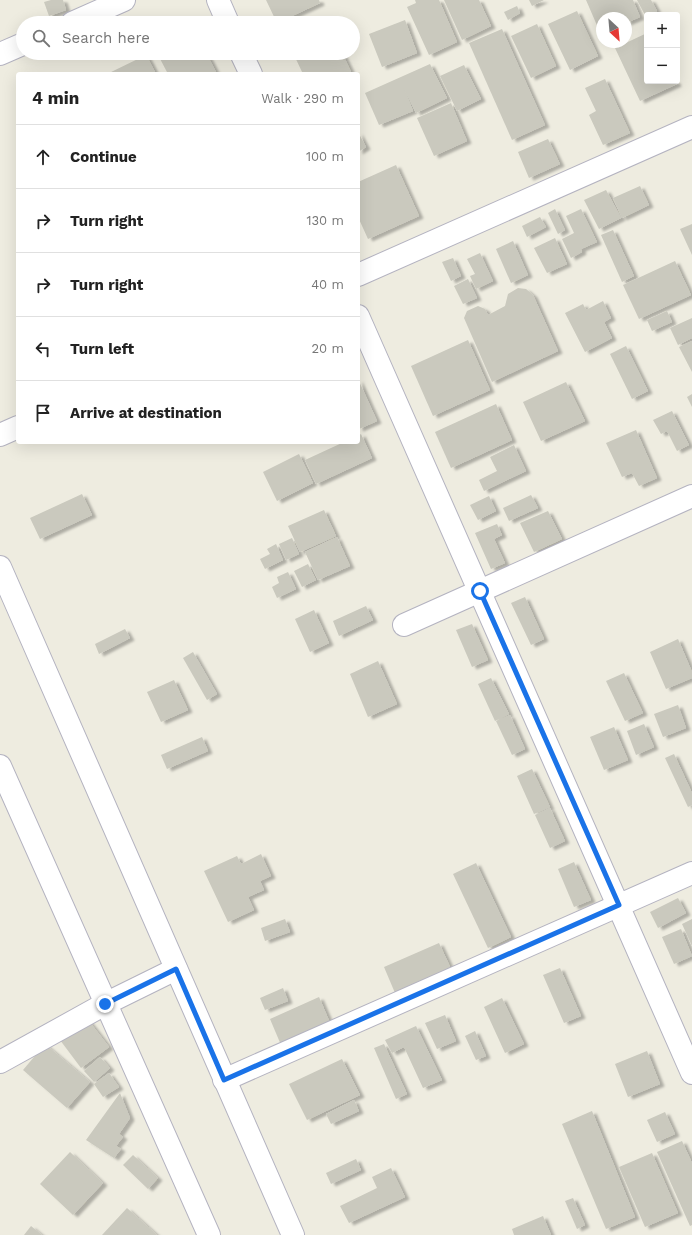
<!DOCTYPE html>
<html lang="en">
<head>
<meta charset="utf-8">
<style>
	:root { --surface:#fff; --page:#f2f2f2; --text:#222; --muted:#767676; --line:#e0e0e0 }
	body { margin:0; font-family:"Work Sans",sans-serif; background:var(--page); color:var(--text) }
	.controls { position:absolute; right:12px; top:12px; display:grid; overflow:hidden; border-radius:4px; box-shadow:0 4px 16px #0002 }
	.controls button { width:36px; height:36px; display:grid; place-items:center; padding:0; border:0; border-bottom:1px solid var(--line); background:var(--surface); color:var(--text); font:20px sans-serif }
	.compass { position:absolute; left:596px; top:12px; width:36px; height:36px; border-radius:50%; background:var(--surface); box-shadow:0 4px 16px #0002; rotate:154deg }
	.stop { position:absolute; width:12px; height:12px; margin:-9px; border:3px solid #1a73e8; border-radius:50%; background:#fff }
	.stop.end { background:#1a73e8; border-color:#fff; box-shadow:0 1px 4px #0008 }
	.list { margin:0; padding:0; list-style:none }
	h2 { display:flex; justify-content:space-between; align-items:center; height:52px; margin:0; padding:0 16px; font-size:17px }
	h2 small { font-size:13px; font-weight:400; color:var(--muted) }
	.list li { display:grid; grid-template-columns:26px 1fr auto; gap:12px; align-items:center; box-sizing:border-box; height:64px; padding:0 16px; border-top:1px solid var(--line) }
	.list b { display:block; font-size:15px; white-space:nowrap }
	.list em { font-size:13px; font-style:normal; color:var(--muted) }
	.icon { flex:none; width:22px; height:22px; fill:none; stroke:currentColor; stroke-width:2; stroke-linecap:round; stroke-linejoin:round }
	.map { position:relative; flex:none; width:692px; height:1235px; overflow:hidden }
	.search { position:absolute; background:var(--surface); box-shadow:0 4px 16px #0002; left:16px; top:16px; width:344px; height:44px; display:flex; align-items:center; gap:10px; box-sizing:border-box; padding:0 14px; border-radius:22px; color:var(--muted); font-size:15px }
	.panel { position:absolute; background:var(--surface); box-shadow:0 4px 16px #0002; left:16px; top:72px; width:344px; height:372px; border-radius:4px }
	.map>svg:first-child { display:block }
</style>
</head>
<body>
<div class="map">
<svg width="692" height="1235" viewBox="0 0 692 1235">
	<defs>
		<filter id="shadow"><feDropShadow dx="4.5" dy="2.5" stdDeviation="1" flood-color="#0004"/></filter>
	</defs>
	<rect width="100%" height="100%" fill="#eeece0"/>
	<g fill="#cac9be" filter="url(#shadow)">
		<polygon points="51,0 63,0 66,10 49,16 44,2"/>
		<polygon points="266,0 319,0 320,3 277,23"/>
		<polygon points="415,0 439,0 457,42 429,55 407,7 416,3"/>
		<polygon points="444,0 479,0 491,26 462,40"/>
		<polygon points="529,0 544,0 532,6"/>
		<polygon points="586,0 633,0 640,17 626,23 626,18 602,18 602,37"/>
		<polygon points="637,0 651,0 657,11 646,17"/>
		<polygon points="517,6 520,13 508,20 504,12"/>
		<polygon points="577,11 598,56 570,70 548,24"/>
		<polygon points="405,20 417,53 382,67 369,34"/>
		<polygon points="537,24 556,66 531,78 511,36"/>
		<polygon points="502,29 545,125 512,140 469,43"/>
		<polygon points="647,33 647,81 676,81 677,84 640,101 615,48"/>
		<polygon points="157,53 206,53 217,74 168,74"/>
		<polygon points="297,53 342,53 352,74 303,74 294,55"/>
		<polygon points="146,55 156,74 107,74"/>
		<polygon points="430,64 447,98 416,113 403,86 413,111 379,125 365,93"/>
		<polygon points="464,65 481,99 457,111 440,76"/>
		<polygon points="605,79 630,133 603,145 589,115 596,111 585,88"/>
		<polygon points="451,103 467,141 434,156 417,118"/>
		<polygon points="358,132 366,147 358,152"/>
		<polygon points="548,139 560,164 529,178 518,152"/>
		<polygon points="396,165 419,216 368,239 358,217 358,182"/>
		<polygon points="640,186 649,205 622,218 613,198"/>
		<polygon points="606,190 621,218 599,229 584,200"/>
		<polygon points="555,209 565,230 558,234 548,213"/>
		<polygon points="581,209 597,242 581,249 582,252 571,258 562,239 574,233 566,216"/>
		<polygon points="540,217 546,227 527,237 522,226"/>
		<polygon points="692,224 692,255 680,229"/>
		<polygon points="613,230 634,276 622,282 601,235"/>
		<polygon points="555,238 567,264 547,273 534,248"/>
		<polygon points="513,241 528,275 511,283 496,249"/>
		<polygon points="480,253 493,281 476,289 470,276 475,274 467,259"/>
		<polygon points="453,258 461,276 451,281 442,262"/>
		<polygon points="675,261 691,295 639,319 623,285"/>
		<polygon points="468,279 477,298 463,304 454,286"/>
		<polygon points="518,288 526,289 533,295 558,351 492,382 464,318 467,311 478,306 485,309 488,315 505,306 508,294"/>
		<polygon points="603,301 611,318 604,322 612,338 585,352 565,313 583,304 586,310"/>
		<polygon points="667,311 672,322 652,331 647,320"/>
		<polygon points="692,318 692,338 678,345 670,328"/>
		<polygon points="468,340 490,390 433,416 411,366"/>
		<polygon points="692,341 692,372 679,347"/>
		<polygon points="626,346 648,391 632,399 610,354"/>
		<polygon points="358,379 377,421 359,429 358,427"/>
		<polygon points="566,382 585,421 541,441 523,402"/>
		<polygon points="692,394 692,407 687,397"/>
		<polygon points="496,404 512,440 451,468 435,432"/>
		<polygon points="672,411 689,445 677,451 667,431 661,434 653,420"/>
		<polygon points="636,430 657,478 639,486 632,473 622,477 606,443"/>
		<polygon points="361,434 372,458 316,484 305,460 344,442 358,442 358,436"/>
		<polygon points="514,445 526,471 484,491 479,480 497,471 490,457"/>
		<polygon points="299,454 313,483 277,501 263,472"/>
		<polygon points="82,494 92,515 40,539 30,518"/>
		<polygon points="531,495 538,508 509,521 503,508"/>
		<polygon points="489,496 496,511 478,520 470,505"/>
		<polygon points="324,510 336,536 300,552 288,526"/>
		<polygon points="548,511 562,539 534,552 520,523"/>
		<polygon points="497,524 502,535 494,539 505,563 491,569 475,533"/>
		<polygon points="337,537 350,566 318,580 305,552"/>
		<polygon points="292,538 299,554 286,560 279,544"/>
		<polygon points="276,544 283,560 265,569 260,559 270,554 267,549"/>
		<polygon points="308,564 316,580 302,587 294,571"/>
		<polygon points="288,572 296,589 277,598 272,587 279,583 277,577"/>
		<polygon points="525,597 544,639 531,645 511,603"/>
		<polygon points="366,606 373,620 339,636 333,621"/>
		<polygon points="314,610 329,643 310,652 295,619"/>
		<polygon points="472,624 488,660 472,667 456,630"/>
		<polygon points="125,629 130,638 99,654 95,644"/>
		<polygon points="678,639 692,672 692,678 666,689 650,652"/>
		<polygon points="193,652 217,694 207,700 183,658"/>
		<polygon points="378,661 397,704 368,717 350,674"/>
		<polygon points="624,673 643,713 625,721 606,681"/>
		<polygon points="491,678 509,714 495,721 478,684"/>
		<polygon points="174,680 188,710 161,722 147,692"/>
		<polygon points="678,705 686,728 663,737 654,714"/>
		<polygon points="510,715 525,749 512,755 496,721"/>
		<polygon points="644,724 654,747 636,755 627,731"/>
		<polygon points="614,727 628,760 604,770 590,737"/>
		<polygon points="202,737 208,751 167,769 161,755"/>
		<polygon points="674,754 692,793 692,805 688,807 665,758"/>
		<polygon points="532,769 550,807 534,814 517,776"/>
		<polygon points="550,808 565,841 550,848 535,815"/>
		<polygon points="261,854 271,876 260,881 264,890 248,897 254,910 228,922 204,871 237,856 241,864"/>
		<polygon points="574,862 591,900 574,907 558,869"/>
		<polygon points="476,863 511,937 488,948 453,874"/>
		<polygon points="678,898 686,913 658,928 650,912"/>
		<polygon points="285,919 290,932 265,941 261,928"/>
		<polygon points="692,919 692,946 682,924"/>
		<polygon points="681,929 692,956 674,964 662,937"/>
		<polygon points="439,943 451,969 395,993 384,967"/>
		<polygon points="560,968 581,1016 564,1023 543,975"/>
		<polygon points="283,988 288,1001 265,1010 260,998"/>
		<polygon points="319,997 330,1023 281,1045 270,1019"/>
		<polygon points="502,998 524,1044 505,1053 484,1007"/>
		<polygon points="445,1015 456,1041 437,1049 425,1023"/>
		<polygon points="88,1020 109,1047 81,1068 60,1040"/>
		<polygon points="416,1026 442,1080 423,1088 404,1047 392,1053 385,1040"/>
		<polygon points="475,1031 486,1056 476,1060 465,1036"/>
		<polygon points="45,1044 90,1082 67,1108 23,1070"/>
		<polygon points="384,1044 407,1094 396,1099 374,1048"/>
		<polygon points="647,1051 660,1084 628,1097 615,1064"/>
		<polygon points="100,1057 110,1068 94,1082 84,1071"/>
		<polygon points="342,1059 360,1095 307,1120 289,1084"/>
		<polygon points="109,1073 119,1087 103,1097 94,1084"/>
		<polygon points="120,1093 130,1118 119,1134 123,1137 116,1146 121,1149 114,1158 86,1140"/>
		<polygon points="354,1100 359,1111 331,1124 326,1114"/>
		<polygon points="592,1111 635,1217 606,1229 562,1124"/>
		<polygon points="665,1112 675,1134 657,1142 647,1120"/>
		<polygon points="682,1141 692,1163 692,1225 690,1226 657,1152"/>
		<polygon points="70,1152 103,1183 73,1215 40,1184"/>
		<polygon points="652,1153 678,1213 645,1227 619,1167"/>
		<polygon points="133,1155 158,1178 148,1189 123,1165"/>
		<polygon points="356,1159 361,1170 331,1184 326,1173"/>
		<polygon points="391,1168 405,1197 349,1223 340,1206 377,1188 372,1177"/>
		<polygon points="573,1198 585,1225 577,1229 565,1201"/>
		<polygon points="127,1208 157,1235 102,1235"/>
		<polygon points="543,1216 551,1235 514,1235 512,1229"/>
		<polygon points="31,1226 42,1235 24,1235"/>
	</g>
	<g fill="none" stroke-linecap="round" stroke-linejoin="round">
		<g stroke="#b4b3c0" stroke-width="24">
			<g id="minor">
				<polyline points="218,0 228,23"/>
				<polyline points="72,23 124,0"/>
				<polyline points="241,53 251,74"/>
				<polyline points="0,54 23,44"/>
				<polyline points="358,275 692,127"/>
				<polyline points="358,316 692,1073"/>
				<polyline points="0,435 18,427"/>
				<polyline points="404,625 692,496"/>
				<polyline points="0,1062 105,1004 176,969"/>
				<polyline points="224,1080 692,873"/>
			</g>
		</g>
		<g stroke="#b4b3c0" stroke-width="24">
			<g id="secondary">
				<polyline points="0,567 293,1235"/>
				<polyline points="0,766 209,1235"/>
			</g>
		</g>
		<use href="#minor" stroke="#fff" stroke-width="22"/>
		<use href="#secondary" stroke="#fff" stroke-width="22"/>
	</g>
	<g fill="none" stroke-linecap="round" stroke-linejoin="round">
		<polyline stroke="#1a73e8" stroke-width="5" points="105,1004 176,969 224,1080 619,905 480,591"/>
	</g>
</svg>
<div class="controls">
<button>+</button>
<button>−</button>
</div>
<svg class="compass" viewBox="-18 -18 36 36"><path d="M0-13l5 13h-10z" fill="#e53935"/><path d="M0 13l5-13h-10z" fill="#767676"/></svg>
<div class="stop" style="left:480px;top:591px"></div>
<div class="stop end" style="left:105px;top:1004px"></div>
<div class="search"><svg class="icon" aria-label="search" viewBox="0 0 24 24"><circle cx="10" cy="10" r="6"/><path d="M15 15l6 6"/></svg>Search here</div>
<section class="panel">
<h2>4 min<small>Walk · 290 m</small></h2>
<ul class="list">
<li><svg class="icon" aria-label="ahead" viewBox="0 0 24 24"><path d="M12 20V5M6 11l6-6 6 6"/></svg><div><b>Continue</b></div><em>100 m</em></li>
<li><svg class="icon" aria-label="right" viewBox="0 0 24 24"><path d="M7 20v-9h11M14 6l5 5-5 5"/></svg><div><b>Turn right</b></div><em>130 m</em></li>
<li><svg class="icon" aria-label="right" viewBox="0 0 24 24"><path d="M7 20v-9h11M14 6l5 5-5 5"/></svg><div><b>Turn right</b></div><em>40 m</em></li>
<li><svg class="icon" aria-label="left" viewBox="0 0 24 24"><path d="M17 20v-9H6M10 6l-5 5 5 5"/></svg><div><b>Turn left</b></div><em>20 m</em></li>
<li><svg class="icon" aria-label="arrive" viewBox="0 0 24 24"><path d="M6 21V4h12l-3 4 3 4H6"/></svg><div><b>Arrive at destination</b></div></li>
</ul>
</section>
</div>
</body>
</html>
